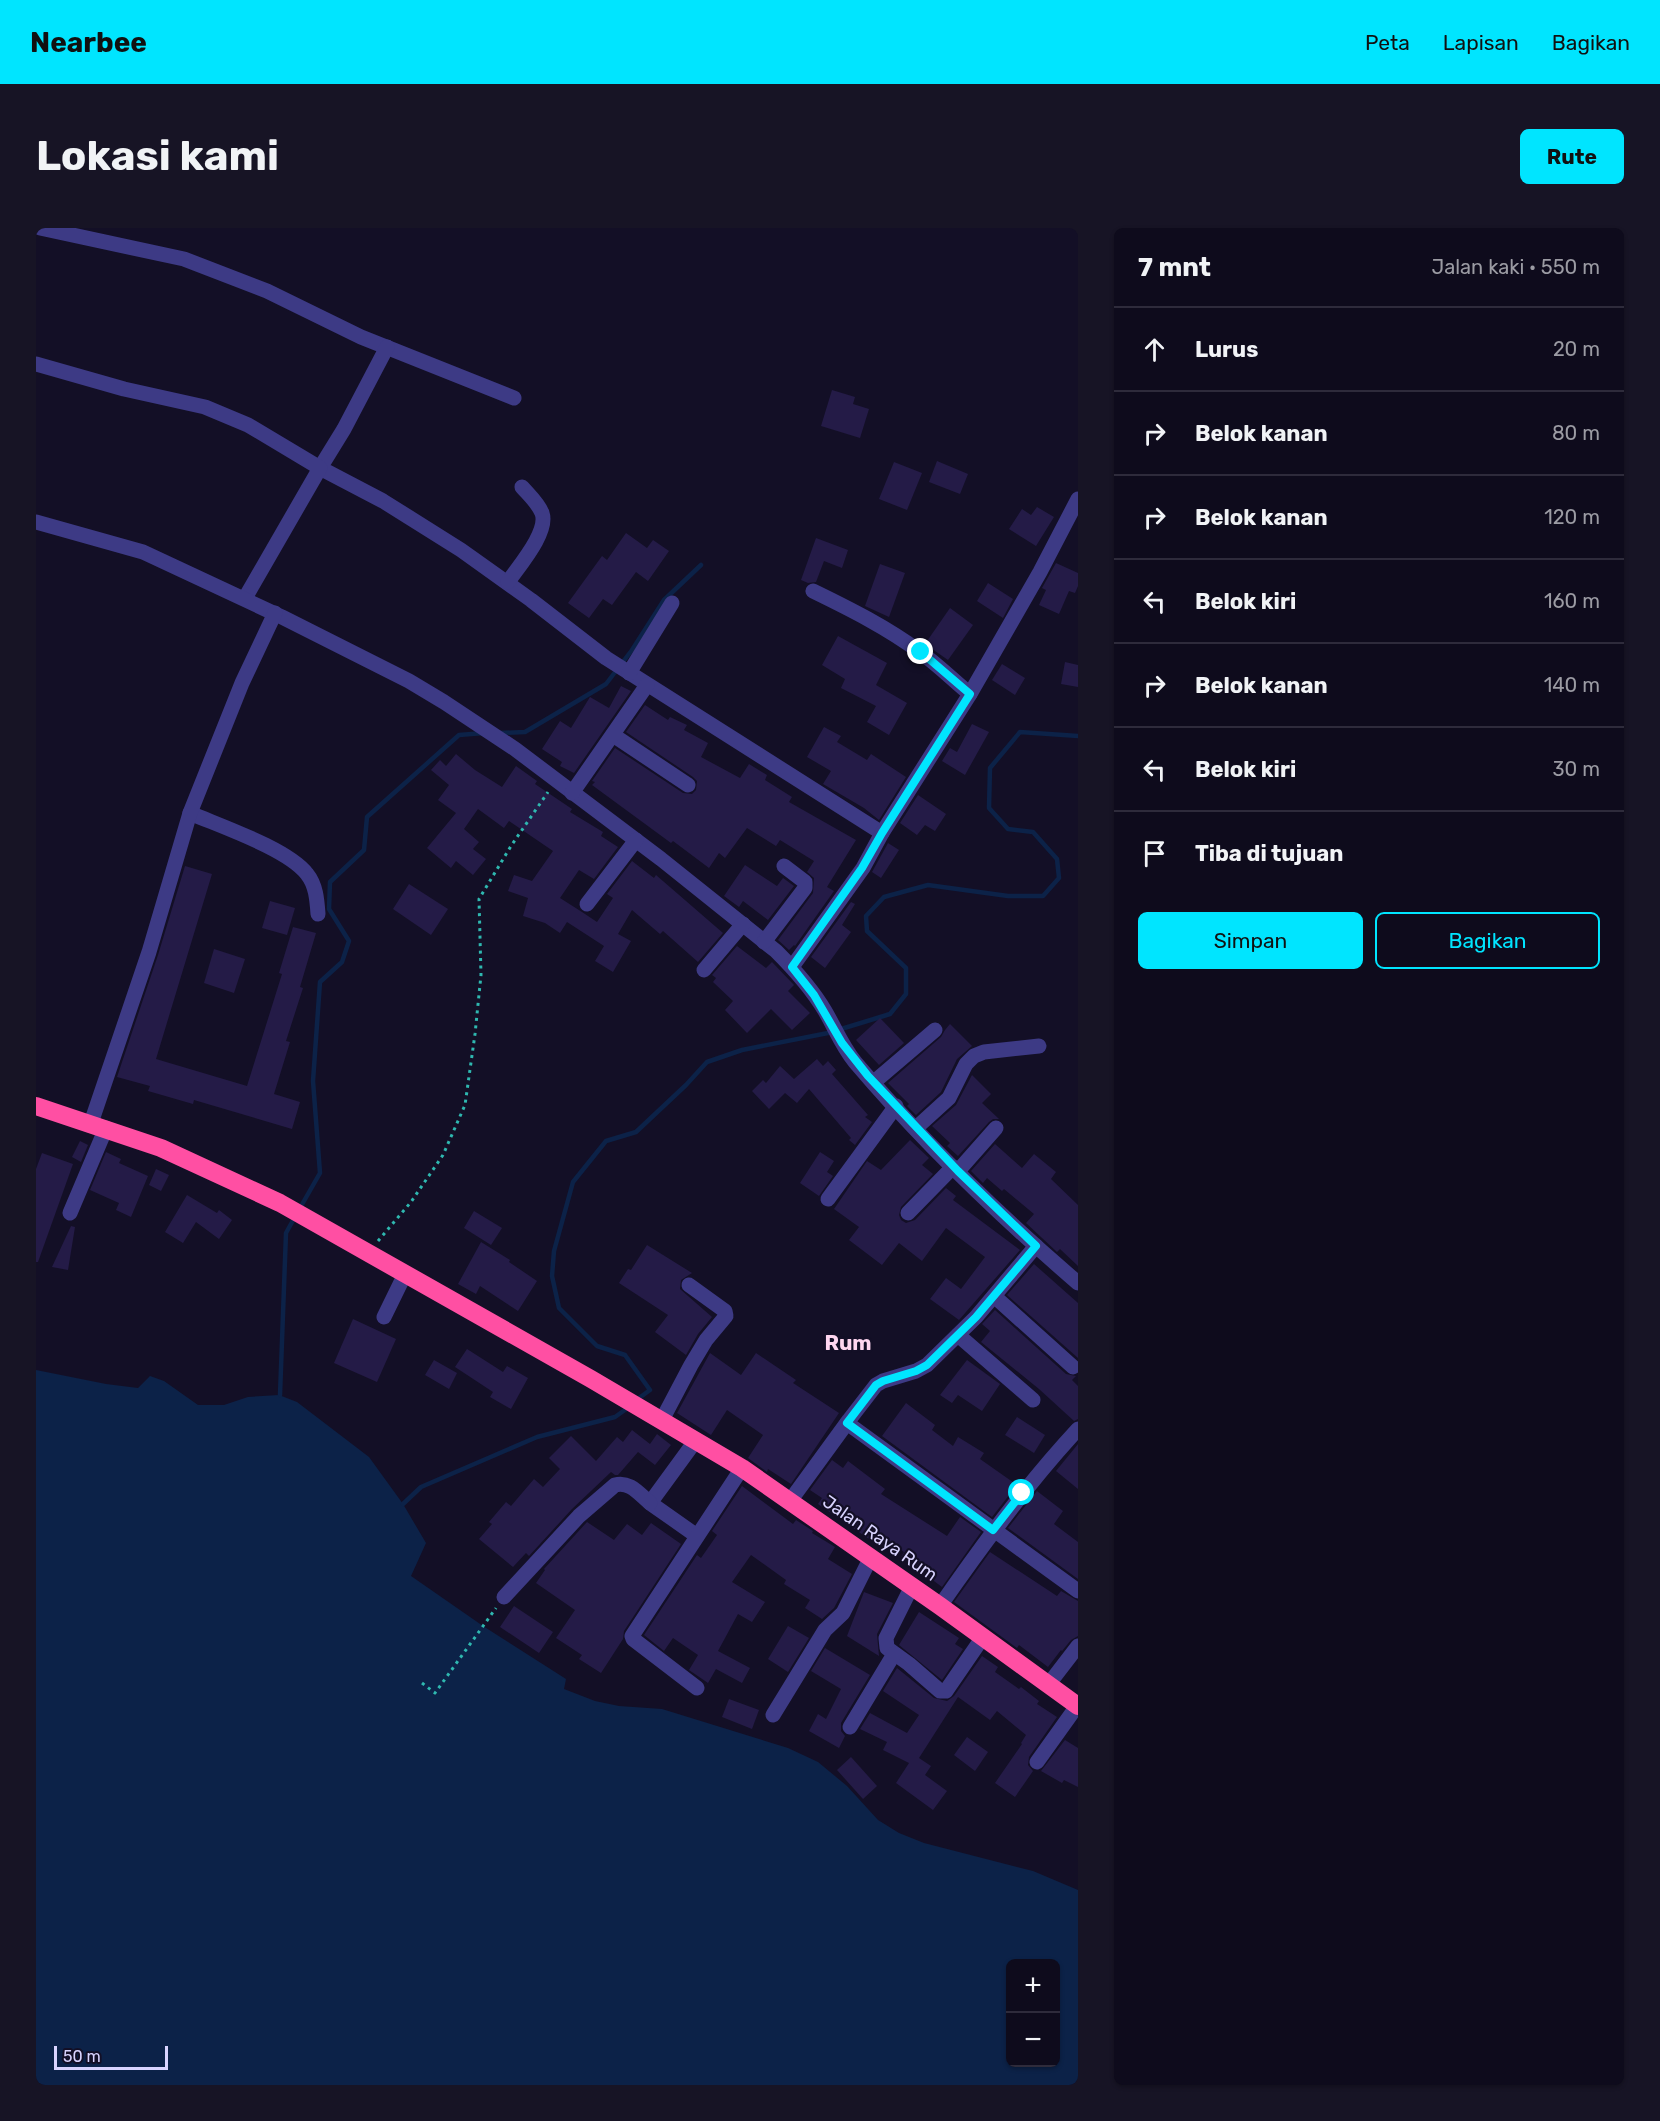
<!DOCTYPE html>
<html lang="id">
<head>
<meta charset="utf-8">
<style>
	:root { --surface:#0e0b1c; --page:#171425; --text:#f1f3f6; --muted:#9b9ba3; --line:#2e2b3b; --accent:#00e5ff }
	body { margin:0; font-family:Rubik,sans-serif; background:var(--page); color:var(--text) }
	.controls { position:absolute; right:18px; bottom:18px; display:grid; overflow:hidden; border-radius:9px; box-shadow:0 2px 4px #0004 }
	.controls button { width:54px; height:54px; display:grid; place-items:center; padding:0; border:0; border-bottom:2px solid var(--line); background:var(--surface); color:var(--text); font:30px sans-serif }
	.scale { position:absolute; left:18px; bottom:15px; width:114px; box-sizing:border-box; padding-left:6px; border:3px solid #d9d4ff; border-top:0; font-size:16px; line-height:21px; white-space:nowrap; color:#d9d4ff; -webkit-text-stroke:4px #130f26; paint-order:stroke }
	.stop { position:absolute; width:18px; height:18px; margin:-14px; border:4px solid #00e5ff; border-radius:50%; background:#fff }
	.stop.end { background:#00e5ff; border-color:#fff; box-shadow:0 2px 6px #0008 }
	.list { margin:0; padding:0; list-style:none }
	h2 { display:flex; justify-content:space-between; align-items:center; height:78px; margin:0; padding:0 24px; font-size:26px }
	h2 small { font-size:20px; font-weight:400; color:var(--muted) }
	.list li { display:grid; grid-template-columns:39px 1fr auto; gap:18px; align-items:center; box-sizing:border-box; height:84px; padding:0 24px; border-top:2px solid var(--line) }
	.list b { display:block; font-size:22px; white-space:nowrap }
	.list em { font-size:20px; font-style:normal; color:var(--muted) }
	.actions { display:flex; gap:12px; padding:18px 24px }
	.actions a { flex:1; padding:14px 0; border:2px solid var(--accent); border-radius:9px; text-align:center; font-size:21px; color:var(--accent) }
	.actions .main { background:var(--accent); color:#111 }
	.icon { flex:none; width:33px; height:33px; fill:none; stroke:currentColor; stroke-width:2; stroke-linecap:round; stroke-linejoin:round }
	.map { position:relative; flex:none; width:1042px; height:1857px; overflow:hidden; border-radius:9px }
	header { display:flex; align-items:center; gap:36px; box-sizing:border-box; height:84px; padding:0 30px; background:var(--accent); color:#111 }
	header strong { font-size:28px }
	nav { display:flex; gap:33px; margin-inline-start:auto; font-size:21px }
	.intro { display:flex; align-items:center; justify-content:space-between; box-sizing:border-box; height:144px; padding:0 36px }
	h1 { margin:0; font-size:42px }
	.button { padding:15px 27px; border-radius:9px; background:var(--accent); color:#111; font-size:21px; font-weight:700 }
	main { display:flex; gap:36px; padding:0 36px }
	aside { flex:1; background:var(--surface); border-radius:9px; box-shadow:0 2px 4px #0004 }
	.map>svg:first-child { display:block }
</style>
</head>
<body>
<header>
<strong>Nearbee</strong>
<nav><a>Peta</a><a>Lapisan</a><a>Bagikan</a></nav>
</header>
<div class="intro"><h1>Lokasi kami</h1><a class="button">Rute</a></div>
<main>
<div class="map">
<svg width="1042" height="1857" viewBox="0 0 1042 1857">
	<rect width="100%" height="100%" fill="#130f26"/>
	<path fill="#0c2248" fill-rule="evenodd" d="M0 1142 70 1156 102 1160 114 1148 128 1153 162 1177H188L212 1169 243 1167 261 1174 333 1229 367 1276 390 1315 375 1348 447 1398 530 1451 528 1461 559 1473 583 1478 626 1481 752 1520 782 1534 811 1558 842 1592 863 1605 888 1615 997 1643 1042 1662V1857H0ZM975 1736H1020V1834H975Z"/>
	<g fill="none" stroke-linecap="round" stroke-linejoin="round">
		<g stroke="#0c2248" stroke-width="4.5">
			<polyline points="463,505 489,504 570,456 596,422 628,372 665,337"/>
			<polyline points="264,980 284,945 277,853 284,754 306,734 313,713 293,681 294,654 328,622 331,589 423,507 448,505"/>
			<polyline points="244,1167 250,1005 260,987"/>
			<polyline points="599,1173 614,1162 589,1127 561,1118 523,1080 516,1048 518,1023 537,954 570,913 600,904 650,857 671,834 706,822 792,805 854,786 870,766 870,740 831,703 830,688 848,669 892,657 972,668 1007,668 1023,650 1021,631 997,604 972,601 953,580 954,540 984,504 1042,508"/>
			<polyline points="367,1276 385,1259 501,1209 579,1189 593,1179"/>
		</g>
	</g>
	<g fill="#241b47">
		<polygon points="796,162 819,169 817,176 833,181 824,210 785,198"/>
		<polygon points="901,233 932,246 924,266 893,254"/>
		<polygon points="858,234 886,245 871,282 843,271"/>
		<polygon points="1001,279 1018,289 1000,318 973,301 986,281 995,287"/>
		<polygon points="590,305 611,320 617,312 633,323 612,353 600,344 576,377 567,371 553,390 532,375 566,328 571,332"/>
		<polygon points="780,310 812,322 806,340 788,333 780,354 772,355 765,352"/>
		<polygon points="1020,335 1042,345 1042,358 1039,365 1033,363 1023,386 1003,377 1010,362 1006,360"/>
		<polygon points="844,336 869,345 853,389 829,378"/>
		<polygon points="952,355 977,371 967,390 941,373"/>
		<polygon points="914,380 937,397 912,432 889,416"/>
		<polygon points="802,408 851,435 840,457 871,475 853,507 831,494 840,478 805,460 809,451 786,437"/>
		<polygon points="1029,434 1042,437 1042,459 1025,456"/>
		<polygon points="966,436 989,450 979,467 956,452"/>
		<polygon points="585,458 595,463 538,545 524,538 526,534 506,521 524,493 535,500 554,469 573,480"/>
		<polygon points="609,477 632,492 634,489 651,497 648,502 672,515 665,529 704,550 713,536 731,547 729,552 756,569 753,574 820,612 791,659 798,663 759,718 758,717 753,722 742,712 777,665 778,650 771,644 778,633 744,612 740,618 711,600 689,630 683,625 673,640 637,613 635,615 556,557 559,554 556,553 579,520 647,565 656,566 660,562 661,553 657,549 590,504"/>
		<polygon points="936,496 953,504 929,547 906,533 914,520 921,524"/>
		<polygon points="788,499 805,508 801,514 831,532 835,526 870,549 843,592 828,580 787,556 795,543 771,529"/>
		<polygon points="420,526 439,542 466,559 480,538 501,553 499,556 536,581 534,584 567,604 565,608 582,619 558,651 543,642 524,670 546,684 561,694 577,670 571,666 596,633 618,650 620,647 687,705 662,734 627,703 624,706 596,682 582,706 595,713 577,744 559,733 568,718 531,694 524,705 509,695 487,688 492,670 472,663 478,647 496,653 517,623 473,593 468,600 442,581 428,601 443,614 437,621 450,631 437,647 420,633 415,640 391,620 420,585 402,572 413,557 395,542 404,532 410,538"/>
		<polygon points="882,567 910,586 899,603 889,597 881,607 864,595"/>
		<polygon points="852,615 863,622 845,650 836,644"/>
		<polygon points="709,637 741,658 747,650 758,658 732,692 707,673 703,679 688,668"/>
		<polygon points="149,638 176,646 120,831 211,858 246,746 243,745 257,699 280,705 264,759 267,760 250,813 254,814 238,866 264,874 256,901 158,872 157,876 112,863 114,858 81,849 122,727"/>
		<polygon points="373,656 412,681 395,707 357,681"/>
		<polygon points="234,673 259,680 251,707 226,700"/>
		<polygon points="815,674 819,676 806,697 815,704 789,740 775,729"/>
		<polygon points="701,718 730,740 736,734 758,757 752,763 774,785 756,802 735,781 711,805 689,782 697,773 677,754 680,750 676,747"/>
		<polygon points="178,721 209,731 198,765 168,755"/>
		<polygon points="844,790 868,815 843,837 820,812"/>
		<polygon points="914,796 936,818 921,831 905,864 880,887 871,878 873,876 852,855 905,809 909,802"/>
		<polygon points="781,831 787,838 792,833 800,842 796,846 832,887 829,889 836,894 819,917 813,912 815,910 773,861 761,875 749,865 733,881 716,863 727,852 730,855 744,838 758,851"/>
		<polygon points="936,847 955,866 946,875 963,891 957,891 953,894 922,928 911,918 914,915 896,898 920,877"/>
		<polygon points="874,912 893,930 886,937 897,946 865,979 863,987 865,992 870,995 879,992 910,960 920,968 917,972 984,1022 923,1092 894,1071 910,1050 925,1061 949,1029 910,1000 886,1033 863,1015 846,1037 813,1012 823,999 798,981 831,933 845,942"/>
		<polygon points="44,913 52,917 45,934 36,929"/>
		<polygon points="959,916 986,940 998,926 1020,944 1015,951 1042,977 1042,1038 1024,1021 1021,1024 990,995 998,986 968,961 966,963 951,950 947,955 935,943"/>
		<polygon points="70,924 85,931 83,935 112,948 95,989 80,982 83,975 54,962"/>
		<polygon points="784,924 798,933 791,944 797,948 783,968 764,955"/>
		<polygon points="6,925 37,936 2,1034 0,1034 0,941"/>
		<polygon points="120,941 133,947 125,963 113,957"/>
		<polygon points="151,967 181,985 183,982 196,992 183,1011 160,994 147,1015 129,1004"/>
		<polygon points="438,983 466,1000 455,1017 428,1000"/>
		<polygon points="35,998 39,999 32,1042 16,1039"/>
		<polygon points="445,1014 474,1032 473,1034 501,1053 482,1083 444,1058 440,1066 422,1056"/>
		<polygon points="611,1017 656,1045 645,1052 644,1061 676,1089 662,1106 650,1127 619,1104 632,1087 583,1055 592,1041 595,1042"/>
		<polygon points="998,1036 1042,1075 1042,1130 971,1067"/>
		<polygon points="959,1082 1030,1146 1040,1148 1036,1152 1042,1158 1042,1191 1038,1193 1003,1161 945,1114 954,1103 946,1096"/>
		<polygon points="317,1091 360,1111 341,1154 298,1135"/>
		<polygon points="431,1121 467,1144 471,1138 492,1150 475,1181 454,1169 457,1164 419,1139"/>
		<polygon points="674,1125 705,1147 720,1125 760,1152 757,1155 803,1185 755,1256 732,1241 731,1244 712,1230 727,1207 691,1182 675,1207 641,1185"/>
		<polygon points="398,1132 421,1145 413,1161 389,1147"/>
		<polygon points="931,1132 964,1156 946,1183 922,1167 916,1175 904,1167"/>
		<polygon points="870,1175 899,1197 896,1202 917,1218 922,1209 948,1225 944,1231 981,1257 956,1289 846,1208"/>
		<polygon points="981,1189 1009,1207 998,1225 969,1207"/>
		<polygon points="596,1202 614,1216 621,1206 635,1217 619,1237 602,1224 582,1247 579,1247 575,1244 536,1281 493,1328 490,1325 477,1339 443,1311 456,1296 453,1294 470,1274 475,1278 498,1251 507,1259 524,1241 513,1230 535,1208 560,1233 581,1209 587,1214"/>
		<polygon points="1042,1216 1042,1261 1020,1243"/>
		<polygon points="796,1232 807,1240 812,1233 849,1261 845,1266 911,1308 924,1289 945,1304 906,1359 886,1344 887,1343 865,1329 868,1324 841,1307 836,1313 782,1276 786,1270 774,1262"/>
		<polygon points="706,1258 757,1296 760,1292 777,1303 776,1305 799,1319 792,1331 816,1346 798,1380 786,1391 769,1380 774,1372 748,1356 750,1352 715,1327 696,1354 729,1374 716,1394 702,1386 682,1423 714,1440 706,1455 680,1441 672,1455 653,1442 662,1427 637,1410 628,1423 608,1407 661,1327 665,1330 681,1307 676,1303"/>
		<polygon points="1001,1263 1027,1283 1018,1296 1042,1314 1042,1351 972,1300"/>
		<polygon points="551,1294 578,1312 591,1296 606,1307 615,1295 645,1316 588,1403 587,1411 565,1445 543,1431 546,1427 520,1410 539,1382 500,1355 509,1342 508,1341"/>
		<polygon points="954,1324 1021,1368 1025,1363 1042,1373 1042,1408 1035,1412 1026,1423 1025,1422 1012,1439 983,1417 981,1420 918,1374"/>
		<polygon points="828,1364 857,1375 841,1406 843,1428 811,1408"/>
		<polygon points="478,1378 517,1404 503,1425 464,1399"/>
		<polygon points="883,1384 923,1410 919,1416 927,1421 906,1452 863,1417"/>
		<polygon points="752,1398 773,1410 752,1444 732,1431"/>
		<polygon points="789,1420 834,1447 805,1495 805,1503 809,1508 803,1520 773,1503 782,1486 790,1491 805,1461 775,1443"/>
		<polygon points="946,1428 962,1439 959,1444 983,1461 985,1459 1003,1473 1001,1476 1021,1489 993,1529 992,1537 997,1543 979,1569 959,1555 986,1516 985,1515 990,1507 961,1483 954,1492 922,1469 883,1530 895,1538 889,1547 911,1563 897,1582 860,1555 873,1535 847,1522 851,1514 824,1501 834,1485 871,1505 883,1487 847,1463 861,1440 898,1470 911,1473 918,1468"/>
		<polygon points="693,1471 723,1482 716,1501 686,1489"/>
		<polygon points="931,1509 952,1524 939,1543 918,1527"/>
		<polygon points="1029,1512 1042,1520 1042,1559 1028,1552 1026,1555 1005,1543"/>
		<polygon points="815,1529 841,1558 827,1571 801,1542"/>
	</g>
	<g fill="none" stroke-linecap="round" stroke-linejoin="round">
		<g stroke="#2fb8b0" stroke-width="3" stroke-dasharray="3 4.5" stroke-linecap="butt">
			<polyline points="342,1013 375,974 407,927 429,877 439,806 445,747 443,671 475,618 512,564"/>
			<polyline points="386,1455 399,1465 460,1380"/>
		</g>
		<g stroke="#3d3a85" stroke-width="15">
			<polyline points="4,0 148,31 231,63 325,109 478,170"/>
			<polyline points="351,119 308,201 284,240 347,273 425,322 495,372 570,430 846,605"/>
			<polyline points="0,136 88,161 169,179 212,197 284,240 209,370"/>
			<path d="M0 294 107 324 246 389 373 453 408 474 479 521 625 631 740 723C758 741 776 761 789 783 799 800 806 818 819 834 886 913 963 987 1042 1055"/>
			<path d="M472 354C482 339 513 304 506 285 502 275 493 267 486 259"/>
			<path d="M777 363C814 381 850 399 884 424 901 436 917 452 934 466"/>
			<polyline points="593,445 636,375"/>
			<polyline points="577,507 652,557"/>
			<polyline points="536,565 611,457"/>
			<path d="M154 585C184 598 252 621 271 646 280 657 281 672 282 686"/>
			<polyline points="551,676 600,612"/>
			<polyline points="728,714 769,660 769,654 748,638"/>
			<polyline points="756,739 827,640 846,605 934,466 1004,344 1042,271"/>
			<polyline points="668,742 707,696"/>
			<polyline points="838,854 899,802"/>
			<polyline points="55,895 113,724 154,585 206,455 239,385"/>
			<polyline points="880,900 913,870 930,836 938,828 948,824 1003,818"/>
			<polyline points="922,943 960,900"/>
			<polyline points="792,971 860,878"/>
			<polyline points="34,985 70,900"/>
			<polyline points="872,985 917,939"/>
			<polyline points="958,1068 1037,1139"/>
			<polyline points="348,1089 369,1046"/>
			<polyline points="922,1107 997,1172"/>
			<polyline points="626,1192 655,1137 670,1112 690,1088 689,1083 653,1057"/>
			<polyline points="811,1195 1042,1363"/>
			<polyline points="660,1212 614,1275 661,1308"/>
			<polyline points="754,1273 813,1192 840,1157 847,1153 880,1143 891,1137 940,1089 1000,1018"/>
			<polyline points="876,1358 850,1410 851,1420 873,1436 904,1463 910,1463 912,1460 947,1409"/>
			<path d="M468 1369 543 1288 579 1257C594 1253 603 1266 614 1275"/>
			<path d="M904 1378C947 1316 991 1256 1042 1201"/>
			<polyline points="1012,1457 1042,1418"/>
			<polyline points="661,1460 597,1411 596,1408 706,1240"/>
			<polyline points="737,1487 789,1402 807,1385 835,1329"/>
			<polyline points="814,1499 858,1426"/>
			<polyline points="1001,1534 1041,1478"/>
		</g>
		<polyline stroke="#ff4fa3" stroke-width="18" points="0,878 125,920 244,975 555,1151 706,1240 904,1378 1042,1478"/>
	</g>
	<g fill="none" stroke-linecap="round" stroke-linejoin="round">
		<polyline stroke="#00e5ff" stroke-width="8" points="885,424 934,466 846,605 826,640 756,739 778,767 806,815 832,848 922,943 1000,1018 940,1089 891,1137 880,1143 847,1153 840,1157 811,1195 957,1302 986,1265"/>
	</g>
	<g text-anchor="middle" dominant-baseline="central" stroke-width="4.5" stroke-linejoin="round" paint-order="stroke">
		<g font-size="18" fill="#d9d4ff" stroke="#130f26">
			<text transform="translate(844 1310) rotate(35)">Jalan Raya Rum</text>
		</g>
		<g font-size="21" font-weight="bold" fill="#ffd6f0" stroke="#130f26">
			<text x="812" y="1114">Rum</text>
		</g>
	</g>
</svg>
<div class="controls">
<button>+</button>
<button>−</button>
</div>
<div class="scale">50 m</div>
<div class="stop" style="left:986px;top:1265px"></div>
<div class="stop end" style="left:885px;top:424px"></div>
</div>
<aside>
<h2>7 mnt<small>Jalan kaki · 550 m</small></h2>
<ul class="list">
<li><svg class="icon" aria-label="ahead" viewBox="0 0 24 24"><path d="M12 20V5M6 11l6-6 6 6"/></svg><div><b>Lurus</b></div><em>20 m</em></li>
<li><svg class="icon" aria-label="right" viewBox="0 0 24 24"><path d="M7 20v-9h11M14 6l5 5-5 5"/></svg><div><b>Belok kanan</b></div><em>80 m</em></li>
<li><svg class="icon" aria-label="right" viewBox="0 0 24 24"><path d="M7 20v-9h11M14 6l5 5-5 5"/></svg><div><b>Belok kanan</b></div><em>120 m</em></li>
<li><svg class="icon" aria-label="left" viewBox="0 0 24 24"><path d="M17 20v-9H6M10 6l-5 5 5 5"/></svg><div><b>Belok kiri</b></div><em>160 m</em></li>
<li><svg class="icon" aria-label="right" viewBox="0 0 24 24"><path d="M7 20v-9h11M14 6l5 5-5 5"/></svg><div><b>Belok kanan</b></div><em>140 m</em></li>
<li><svg class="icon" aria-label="left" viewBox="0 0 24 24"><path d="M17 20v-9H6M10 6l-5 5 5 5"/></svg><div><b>Belok kiri</b></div><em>30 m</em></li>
<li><svg class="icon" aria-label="arrive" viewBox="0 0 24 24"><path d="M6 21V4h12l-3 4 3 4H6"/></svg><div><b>Tiba di tujuan</b></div></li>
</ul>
<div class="actions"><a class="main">Simpan</a><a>Bagikan</a></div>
</aside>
</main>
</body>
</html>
